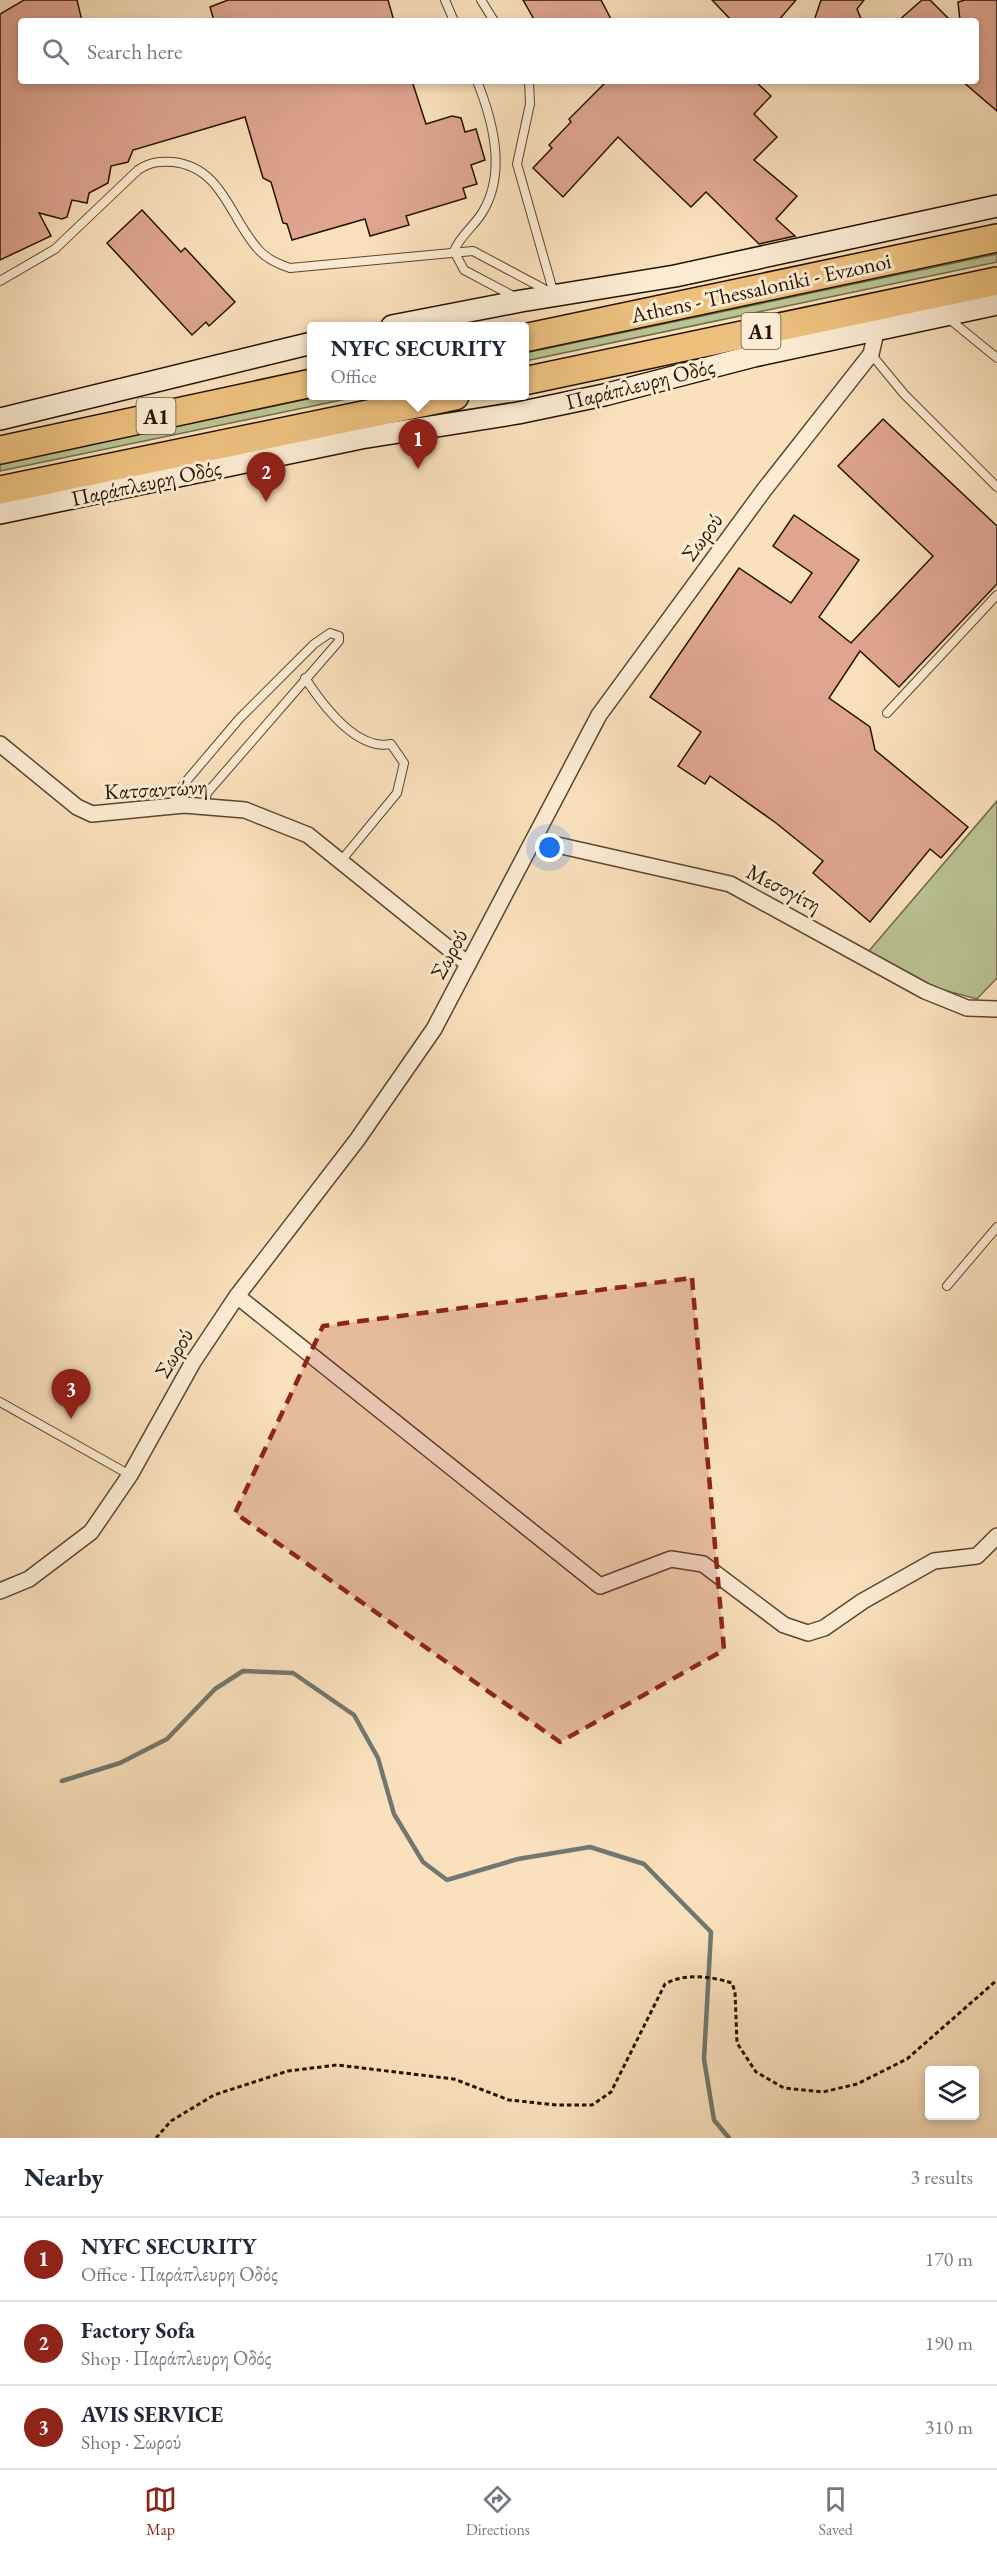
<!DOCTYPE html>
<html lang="en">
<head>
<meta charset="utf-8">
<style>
	:root { --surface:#fff; --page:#f2f2f3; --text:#1f2937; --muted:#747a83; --line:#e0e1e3; --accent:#8f2418 }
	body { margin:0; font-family:"EB Garamond",serif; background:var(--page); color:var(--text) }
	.controls { position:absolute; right:18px; bottom:18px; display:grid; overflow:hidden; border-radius:6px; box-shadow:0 3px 9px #0003 }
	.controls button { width:54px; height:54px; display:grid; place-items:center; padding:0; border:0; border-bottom:2px solid var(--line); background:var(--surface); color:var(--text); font:30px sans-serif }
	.you { position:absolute; left:550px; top:848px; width:21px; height:21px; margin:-15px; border:4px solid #fff; border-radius:50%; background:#1a73e8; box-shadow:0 0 0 9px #1a73e833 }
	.badge { display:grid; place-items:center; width:39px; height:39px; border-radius:50%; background:var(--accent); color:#fff; font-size:20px; font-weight:700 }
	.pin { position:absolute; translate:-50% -50px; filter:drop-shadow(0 2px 3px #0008) }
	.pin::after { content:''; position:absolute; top:32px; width:21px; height:18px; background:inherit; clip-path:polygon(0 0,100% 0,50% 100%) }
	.popup { position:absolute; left:307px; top:322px; width:222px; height:78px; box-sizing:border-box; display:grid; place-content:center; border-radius:6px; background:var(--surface); filter:drop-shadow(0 2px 4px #0005); font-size:20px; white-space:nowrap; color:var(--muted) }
	.popup b { font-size:22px; color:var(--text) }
	.popup::after { content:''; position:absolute; left:50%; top:100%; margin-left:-12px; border:12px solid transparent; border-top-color:var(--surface) }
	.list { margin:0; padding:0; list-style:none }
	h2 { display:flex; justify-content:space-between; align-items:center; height:78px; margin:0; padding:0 24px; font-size:26px }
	h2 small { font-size:20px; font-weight:400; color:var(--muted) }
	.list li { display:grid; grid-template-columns:39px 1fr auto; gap:18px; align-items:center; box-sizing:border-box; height:84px; padding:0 24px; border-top:2px solid var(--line) }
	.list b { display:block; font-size:22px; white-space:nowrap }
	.list p { margin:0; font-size:20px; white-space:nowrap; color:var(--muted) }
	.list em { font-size:20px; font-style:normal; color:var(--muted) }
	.icon { flex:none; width:33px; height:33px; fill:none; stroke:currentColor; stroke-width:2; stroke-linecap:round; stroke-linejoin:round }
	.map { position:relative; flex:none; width:997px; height:2138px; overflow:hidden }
	.search { position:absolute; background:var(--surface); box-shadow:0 3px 9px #0003; left:18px; right:18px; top:18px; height:66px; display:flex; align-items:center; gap:15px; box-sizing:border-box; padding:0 21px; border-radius:6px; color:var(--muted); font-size:22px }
	.sheet { height:330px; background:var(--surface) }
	nav { display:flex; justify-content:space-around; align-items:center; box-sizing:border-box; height:84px; border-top:2px solid var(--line); background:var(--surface); font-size:16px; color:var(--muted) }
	nav a { display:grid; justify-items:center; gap:3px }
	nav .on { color:var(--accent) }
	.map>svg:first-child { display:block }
</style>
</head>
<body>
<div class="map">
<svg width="997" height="2138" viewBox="0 0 997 2138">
	<rect width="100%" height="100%" fill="#fae1bd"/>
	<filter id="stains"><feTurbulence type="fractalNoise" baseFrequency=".00333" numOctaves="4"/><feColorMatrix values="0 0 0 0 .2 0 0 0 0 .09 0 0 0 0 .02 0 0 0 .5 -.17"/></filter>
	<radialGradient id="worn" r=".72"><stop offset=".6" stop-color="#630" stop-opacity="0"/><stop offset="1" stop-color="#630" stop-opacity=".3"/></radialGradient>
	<g fill="#bac394" stroke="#706b4a" stroke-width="1.5">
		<polygon points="997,254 997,262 525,361 525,353"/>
		<polygon points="322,396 361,396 0,471 0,463"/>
		<polygon points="997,801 997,978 977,999 936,988 868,952"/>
	</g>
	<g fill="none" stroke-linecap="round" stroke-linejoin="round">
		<polyline stroke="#717871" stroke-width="4.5" points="62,1781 120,1763 167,1739 215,1689 243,1671 293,1673 354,1715 378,1758 394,1814 423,1862 447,1880 518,1859 590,1847 644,1864 711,1932 704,2059 714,2120 729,2138"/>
	</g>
	<g fill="#dfa591" stroke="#261300" stroke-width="1.5">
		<polygon points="24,0 77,0 82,21 21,21 21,81 412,81 426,124 452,116 461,118 465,132 476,129 485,160 471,165 477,184 463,188 466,198 406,216 409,225 370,236 365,219 292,240 287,224 283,223 271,182 263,178 245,117 133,150 128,162 111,166 108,183 89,193 87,203 72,200 67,217 62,219 39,213 51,236 0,260 0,14"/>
		<polygon points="228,0 388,0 394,21 214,21 210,7"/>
		<polygon points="523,0 601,0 612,21 535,21"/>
		<polygon points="712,0 796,0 778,21 732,21"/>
		<polygon points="821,0 864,0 857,9 862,21 814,21"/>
		<polygon points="922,0 930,0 951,21 898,21"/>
		<polygon points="965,0 997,0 997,111 962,81 976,81 976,21 960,21 958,2"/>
		<polygon points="607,81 755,81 771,96 754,114 777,137 754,160 797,196 776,219 795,236 759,244 706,192 691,207 618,137 563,197 533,168 552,148 549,145 571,122 569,119"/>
		<polygon points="142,210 181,252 185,248 235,302 209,326 206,322 192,335 107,243"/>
		<polygon points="883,419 997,526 997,584 899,687 860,651 829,698 870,727 875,750 968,827 941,858 930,849 870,922 813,873 823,861 776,823 710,776 705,784 678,766 701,732 650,697 739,568 791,603 812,573 773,546 794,515 859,560 819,617 851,643 933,556 838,466"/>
	</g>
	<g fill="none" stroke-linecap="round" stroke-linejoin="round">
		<g stroke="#5b462f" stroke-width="10">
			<g id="lane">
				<polyline points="445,0 454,21"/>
				<polyline points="481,0 494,21"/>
				<path d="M477 81C493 121 507 173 482 213 474 226 460 236 454 251L464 270 515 297"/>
				<polyline points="529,81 530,104 517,164 554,294"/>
				<path d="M0 281 55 249 138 170C150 162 159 161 173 162 222 167 230 218 258 249 266 259 278 264 290 268L473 251 548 291"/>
				<polyline points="948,318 997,358"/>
				<polyline points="871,354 904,394 997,487"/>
				<path d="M305 678C322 704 356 751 391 744L404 763 397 793 340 862"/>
				<polyline points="887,713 997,595"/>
				<polyline points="178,806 183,785 239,719 314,644 330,633 339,636 339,641 207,793 204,807"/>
				<polyline points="947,1286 997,1227"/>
				<polyline points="0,1402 130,1475"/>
			</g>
		</g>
		<g stroke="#5b462f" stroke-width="18">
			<g id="street">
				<polyline points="0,744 77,807 92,814 184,805 245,810 308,835 468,964"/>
				<polyline points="535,840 730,884 925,991 967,1008 997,1009"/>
				<polyline points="237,1296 600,1586 671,1559 703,1564 784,1625 808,1633 824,1628 863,1601 934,1561 977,1556 997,1536"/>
				<polyline points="0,1591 29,1579 91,1532 130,1475 193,1362 237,1296 357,1140 434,1029 599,715 764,490 871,354 877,328"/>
			</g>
		</g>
		<g stroke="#261300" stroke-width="24">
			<g id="secondary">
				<polyline points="392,326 521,301 675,276 997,206"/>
				<polyline points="0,419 312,343"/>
				<polyline points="0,513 361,438 518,413 604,395 754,356 997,304"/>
			</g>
		</g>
		<g stroke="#261300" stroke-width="30">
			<g id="highway">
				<polyline points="524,338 997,238"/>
				<polyline points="524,381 997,281"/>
				<polyline points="0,450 312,383"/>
				<polyline points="0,490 455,396"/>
			</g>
		</g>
		<path stroke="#261300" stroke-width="3" stroke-dasharray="4.5 3" stroke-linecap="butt" d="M156 2138 171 2121 214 2095 288 2071 337 2065 454 2079 509 2100 557 2105H592L611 2092 665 1984C684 1973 711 1976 732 1983L735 1992 737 2043 756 2072 784 2088 823 2092 857 2084 907 2059 997 1980"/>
		<use href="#lane" stroke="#fcecd4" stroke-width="8"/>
		<use href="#street" stroke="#fcecd4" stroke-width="15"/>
		<use href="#secondary" stroke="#fcecd4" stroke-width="21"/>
		<use href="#highway" stroke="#edc07e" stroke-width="27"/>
	</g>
	<path fill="#8f2418" fill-opacity="0.2" stroke="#8f2418" stroke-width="4.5" stroke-dasharray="12 8" stroke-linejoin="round" d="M692 1278 724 1650 560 1742 235 1513 323 1326Z"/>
	<g text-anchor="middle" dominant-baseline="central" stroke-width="6" stroke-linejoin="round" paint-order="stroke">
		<g fill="#fcecd4" stroke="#665440" stroke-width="1.5">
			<rect x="741.5" y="313" width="39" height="36" rx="4.5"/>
			<rect x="136.5" y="398" width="39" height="36" rx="4.5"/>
		</g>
		<g font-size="21" font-weight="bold" fill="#261300">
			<text x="761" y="331">Α1</text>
			<text x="156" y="416">Α1</text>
		</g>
		<g font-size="22" fill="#261300" stroke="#fcecd4">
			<text transform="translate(761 288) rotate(-12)">Athens - Thessaloniki - Evzonoi</text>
			<text transform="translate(640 384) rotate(-14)">Παράπλευρη Οδός</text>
			<text transform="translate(146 483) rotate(-12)">Παράπλευρη Οδός</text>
			<text transform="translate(702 537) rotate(-54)">Σωρού</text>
			<text transform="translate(156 789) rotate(-3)">Κατσαντώνη</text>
			<text transform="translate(784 888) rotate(27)">Μεσογίτη</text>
			<text transform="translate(449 954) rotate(-61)">Σωρού</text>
			<text transform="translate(174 1353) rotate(-59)">Σωρού</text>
		</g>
	</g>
	<rect width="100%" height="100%" filter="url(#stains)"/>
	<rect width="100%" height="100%" fill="url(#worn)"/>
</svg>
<div class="controls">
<button><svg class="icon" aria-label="layers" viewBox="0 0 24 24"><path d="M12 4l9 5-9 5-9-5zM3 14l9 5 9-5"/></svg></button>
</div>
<div class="you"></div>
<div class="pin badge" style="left:418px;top:469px">1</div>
<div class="popup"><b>NYFC SECURITY</b>Office</div>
<div class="pin badge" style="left:266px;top:502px">2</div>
<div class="pin badge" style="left:71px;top:1419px">3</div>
<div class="search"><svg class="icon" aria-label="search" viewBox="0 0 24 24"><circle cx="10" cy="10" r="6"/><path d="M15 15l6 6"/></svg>Search here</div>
</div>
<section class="sheet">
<h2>Nearby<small>3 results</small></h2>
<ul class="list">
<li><span class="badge">1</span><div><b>NYFC SECURITY</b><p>Office · Παράπλευρη Οδός</p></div><em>170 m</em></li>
<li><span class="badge">2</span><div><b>Factory Sofa</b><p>Shop · Παράπλευρη Οδός</p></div><em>190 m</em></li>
<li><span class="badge">3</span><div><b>AVIS SERVICE</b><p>Shop · Σωρού</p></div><em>310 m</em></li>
</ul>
</section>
<nav>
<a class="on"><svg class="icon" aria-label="map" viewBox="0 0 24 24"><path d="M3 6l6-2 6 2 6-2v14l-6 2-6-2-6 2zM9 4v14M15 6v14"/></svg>Map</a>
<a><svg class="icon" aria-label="directions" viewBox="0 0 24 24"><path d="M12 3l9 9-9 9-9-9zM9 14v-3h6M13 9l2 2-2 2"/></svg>Directions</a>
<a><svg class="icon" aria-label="saved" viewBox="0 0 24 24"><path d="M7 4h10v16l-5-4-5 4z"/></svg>Saved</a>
</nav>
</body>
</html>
